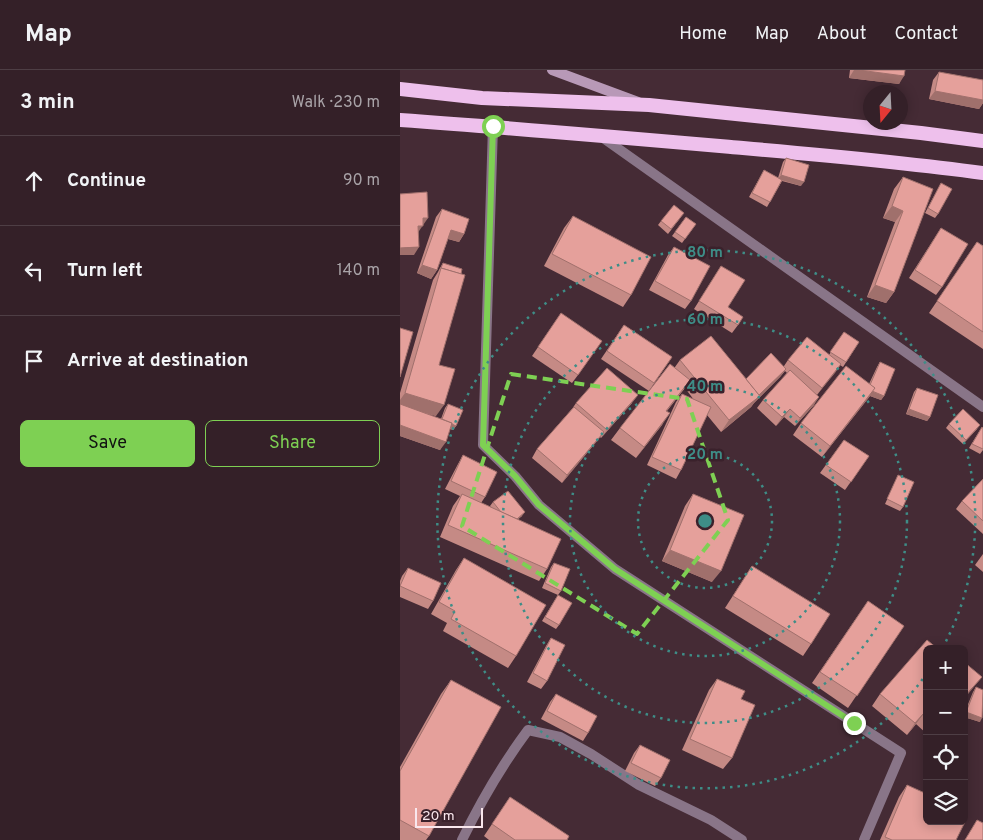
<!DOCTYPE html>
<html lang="en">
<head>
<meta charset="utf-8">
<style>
	:root { --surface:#342028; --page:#3f2d34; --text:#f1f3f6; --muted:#a9a3a8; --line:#4e3e45; --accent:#7ed053 }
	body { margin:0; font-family:Overpass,sans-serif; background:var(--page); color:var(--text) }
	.controls { position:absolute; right:15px; bottom:15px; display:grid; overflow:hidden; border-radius:8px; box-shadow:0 2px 12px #0003 }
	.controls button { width:45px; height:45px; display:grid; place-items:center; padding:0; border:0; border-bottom:1px solid var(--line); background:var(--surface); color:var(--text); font:25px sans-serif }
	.compass { position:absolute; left:463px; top:15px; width:45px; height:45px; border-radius:50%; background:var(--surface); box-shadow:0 2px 12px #0003; rotate:198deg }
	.scale { position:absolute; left:15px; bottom:12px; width:68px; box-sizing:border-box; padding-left:5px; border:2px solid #f9e7ed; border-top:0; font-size:14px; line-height:18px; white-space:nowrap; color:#f9e7ed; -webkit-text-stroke:4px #3a212b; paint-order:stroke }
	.stop { position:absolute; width:15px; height:15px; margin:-11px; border:4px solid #7ed053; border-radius:50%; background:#fff }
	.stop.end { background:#7ed053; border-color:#fff; box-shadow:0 1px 5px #0008 }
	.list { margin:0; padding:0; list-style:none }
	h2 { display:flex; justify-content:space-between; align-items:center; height:65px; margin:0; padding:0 20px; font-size:21px }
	h2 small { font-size:16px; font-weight:400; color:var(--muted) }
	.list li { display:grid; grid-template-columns:32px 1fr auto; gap:15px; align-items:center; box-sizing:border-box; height:90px; padding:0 20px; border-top:1px solid var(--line) }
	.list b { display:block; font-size:19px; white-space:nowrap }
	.list em { font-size:16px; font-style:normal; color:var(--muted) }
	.actions { display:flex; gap:10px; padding:15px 20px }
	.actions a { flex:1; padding:11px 0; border:1px solid var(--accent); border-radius:8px; text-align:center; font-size:18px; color:var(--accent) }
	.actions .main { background:var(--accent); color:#111 }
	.icon { flex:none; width:28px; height:28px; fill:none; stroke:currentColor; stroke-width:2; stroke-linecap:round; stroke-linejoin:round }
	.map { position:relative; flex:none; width:583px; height:770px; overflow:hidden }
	header { display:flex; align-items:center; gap:30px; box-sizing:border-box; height:70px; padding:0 25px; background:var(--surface); border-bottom:1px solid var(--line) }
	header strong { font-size:24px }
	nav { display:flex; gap:28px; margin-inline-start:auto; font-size:18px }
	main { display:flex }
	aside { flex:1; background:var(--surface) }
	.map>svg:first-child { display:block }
</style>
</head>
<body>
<header>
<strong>Map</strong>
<nav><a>Home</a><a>Map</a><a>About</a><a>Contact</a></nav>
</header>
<main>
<aside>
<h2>3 min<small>Walk · 230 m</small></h2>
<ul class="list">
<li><svg class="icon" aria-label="ahead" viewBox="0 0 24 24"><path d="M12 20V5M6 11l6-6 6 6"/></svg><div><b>Continue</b></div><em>90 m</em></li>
<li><svg class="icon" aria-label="left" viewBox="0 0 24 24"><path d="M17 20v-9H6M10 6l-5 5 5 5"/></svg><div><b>Turn left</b></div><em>140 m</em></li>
<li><svg class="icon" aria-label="arrive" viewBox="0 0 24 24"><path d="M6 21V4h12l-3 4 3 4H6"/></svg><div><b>Arrive at destination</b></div></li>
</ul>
<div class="actions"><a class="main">Save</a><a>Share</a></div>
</aside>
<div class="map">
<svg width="583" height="770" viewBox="0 0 583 770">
	<rect width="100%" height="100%" fill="#452b35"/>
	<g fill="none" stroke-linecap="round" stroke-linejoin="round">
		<g stroke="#897588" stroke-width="10">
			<polyline points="93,56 83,375 115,406 139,435 215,499 501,683 464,770"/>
			<path d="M62 770C81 731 102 695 128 660L160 667 191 684 239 715 311 750 342 770"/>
		</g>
		<polyline stroke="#897588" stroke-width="10" points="199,65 583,337"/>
		<polyline stroke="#b899b7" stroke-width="10" points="152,0 238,32"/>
		<g stroke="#eec0ec" stroke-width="14">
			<polyline points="0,19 82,28 249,35 521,63 583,71"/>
			<path d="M0 50C114 58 228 68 343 78 423 85 503 92 583 103"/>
		</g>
	</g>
	<g fill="#c58a85">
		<polygon points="450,0 505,0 499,14 449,8"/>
		<polygon points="539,2 583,10 583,33 579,39 529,29 533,10"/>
		<polygon points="386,88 401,116 382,111 367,137 349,127 364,100 378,108 383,92"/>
		<polygon points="503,107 533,119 494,222 486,233 467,227 495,152 483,148 494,119"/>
		<polygon points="541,113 538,144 535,148 525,143"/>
		<polygon points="42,139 64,164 59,172 48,169 37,200 31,209 17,203 36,147"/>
		<polygon points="173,146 231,225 223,237 144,196 164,158"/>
		<polygon points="281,147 268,164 258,155 261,151"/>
		<polygon points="286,147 296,154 282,173 272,166"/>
		<polygon points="541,158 542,217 536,225 509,208"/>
		<polygon points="577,172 583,176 583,279 529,243"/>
		<polygon points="274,177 291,231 285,239 249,220 268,185"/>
		<polygon points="43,193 36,346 28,344 41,349 45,338 48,334 56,356 53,360 50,359 40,380 0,366 0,323 33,210 38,202 40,198"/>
		<polygon points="321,196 328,237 338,255 332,263 294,239"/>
		<polygon points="161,243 178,305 172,313 132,286"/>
		<polygon points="224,255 272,287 249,321 201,289"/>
		<polygon points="444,262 459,272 443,297 440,295 417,325 414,335 395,356 384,347 376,356 357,338 363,330 387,303 385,301 380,307 354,333 351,337 321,362 307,345 281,400 276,409 247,395 276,332 282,324 294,330 285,318 267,341 262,355 236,388 211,370 220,358 275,297 280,290 346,309 384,296 388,290 429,285"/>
		<polygon points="480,292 484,326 481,330 470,326 422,387 393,365 401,353 469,314 477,297"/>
		<polygon points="517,318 530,347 527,351 506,344 514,322"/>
		<polygon points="176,333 232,333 201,368 200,367 162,413 132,388 137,379 172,339"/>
		<polygon points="549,354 577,359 563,374 546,358"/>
		<polygon points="582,357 583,380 580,384 569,378"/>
		<polygon points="444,370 469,386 445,420 420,403"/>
		<polygon points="63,385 85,427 81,433 91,437 90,436 93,432 122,446 118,449 147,499 139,511 40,467 53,436 60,426 45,419 58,394"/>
		<polygon points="498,405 503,437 500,441 485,434 496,410"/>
		<polygon points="583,409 583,464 556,439 562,431"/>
		<polygon points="293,424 312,512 262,491 285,436"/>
		<polygon points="583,484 583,502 575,495"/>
		<polygon points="64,488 116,586 108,598 43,561 47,553 31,544 56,500"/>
		<polygon points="154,493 161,521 158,525 159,555 156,559 142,551 158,525 142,518 151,497"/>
		<polygon points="352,496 411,574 403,586 325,538"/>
		<polygon points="8,498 33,531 28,539 0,527 0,511 2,506"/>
		<polygon points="468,531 504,556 448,638 412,613"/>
		<polygon points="151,568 147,611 141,619 127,612 146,576"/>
		<polygon points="527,579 527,664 516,654 507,665 472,636 480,624"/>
		<polygon points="317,609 341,629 332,688 323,699 282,680 309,620"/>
		<polygon points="51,610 29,766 26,770 0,770 0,697 41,624"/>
		<polygon points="576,617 580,652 564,647 564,644 573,622"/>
		<polygon points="156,624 188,663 183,671 141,649 150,632"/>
		<polygon points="240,675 261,708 255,716 225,701 234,683"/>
		<polygon points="507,715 556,770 480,770 499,727"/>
		<polygon points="110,727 167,770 89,770 84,766"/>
	</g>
	<g fill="#a0706c">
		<polygon points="454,0 459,0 504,6 499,14 449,8"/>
		<polygon points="535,21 583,30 583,33 579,39 529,29"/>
		<polygon points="381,105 404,112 401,116 378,109"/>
		<polygon points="492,136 503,141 495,152 483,148"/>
		<polygon points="23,148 28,148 17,164 13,164"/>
		<polygon points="51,160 64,164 59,172 45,168"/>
		<polygon points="19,177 14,185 0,185 0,178"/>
		<polygon points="22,195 37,200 31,209 17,203"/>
		<polygon points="475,215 494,222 486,233 467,227"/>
		<polygon points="441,294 435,303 416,326 422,318"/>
		<polygon points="386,299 380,307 354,333 351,337 321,362 329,350"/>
		<polygon points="290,310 282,321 258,352 266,341"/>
		<polygon points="468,320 484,326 481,330 470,326 422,387"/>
		<polygon points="5,323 44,335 36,346 0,336 0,330"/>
		<polygon points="238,325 232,333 201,368 207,360"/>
		<polygon points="419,327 414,335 395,356 400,348"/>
		<polygon points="390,339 384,347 376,356 382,347"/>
		<polygon points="509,339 530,347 527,351 506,344"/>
		<polygon points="270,343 262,355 236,388 244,377"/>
		<polygon points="42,349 56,356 53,360 39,353"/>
		<polygon points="0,355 46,372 40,380 0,366"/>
		<polygon points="580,355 577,359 563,374 566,370"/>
		<polygon points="204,362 198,370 162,413 167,405"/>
		<polygon points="125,442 122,446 108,458 111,453"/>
		<polygon points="270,480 321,501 312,512 262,491"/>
		<polygon points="582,607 564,629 564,627"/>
		<polygon points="566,642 582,648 580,652 564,647 564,645"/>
		<polygon points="524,643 516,654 507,665 515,653"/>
	</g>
	<g fill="#e5a09b" stroke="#a0706c">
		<polygon points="459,0 505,0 504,6"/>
		<polygon points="539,2 583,10 583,30 535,21"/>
		<polygon points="386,88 409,95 404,112 381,105"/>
		<polygon points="364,100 382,110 370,132 352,123"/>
		<polygon points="503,107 533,119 494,222 475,215 503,141 492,136"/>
		<polygon points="541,113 552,119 538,144 528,138"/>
		<polygon points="27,122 28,148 23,148 23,156 18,156 19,177 0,178 0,124"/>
		<polygon points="274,135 284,143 271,159 261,151"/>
		<polygon points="42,139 69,149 64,164 51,160 37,200 22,195"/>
		<polygon points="173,146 251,187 231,225 152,184"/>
		<polygon points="286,147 296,154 285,169 275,162"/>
		<polygon points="541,158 568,174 542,217 515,200"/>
		<polygon points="577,172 583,176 583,262 537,231"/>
		<polygon points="274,177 310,196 291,231 255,211"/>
		<polygon points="43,193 62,199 61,204 41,198"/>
		<polygon points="321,196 345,210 328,237 343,247 338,255 299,231"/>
		<polygon points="41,198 65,205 39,295 55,299 44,335 5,323"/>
		<polygon points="161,243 202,271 178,305 138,277"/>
		<polygon points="224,255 272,287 254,313 207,281"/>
		<polygon points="0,258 13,262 0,307"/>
		<polygon points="444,262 459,272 446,292 430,282"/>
		<polygon points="311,266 360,326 329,350 280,290"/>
		<polygon points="407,267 441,294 422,318 388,290"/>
		<polygon points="371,283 386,299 359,325 346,309"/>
		<polygon points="480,292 495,299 484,326 472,321 475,318 470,315"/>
		<polygon points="270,294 290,310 266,341 270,343 244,377 220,358"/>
		<polygon points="446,296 475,318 430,376 401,353"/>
		<polygon points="207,298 238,325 207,360 176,333"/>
		<polygon points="390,300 419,327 400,348 390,339 382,347 363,330"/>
		<polygon points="517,318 538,325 530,347 509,339"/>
		<polygon points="282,324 311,337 281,400 252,387"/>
		<polygon points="0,334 52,353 46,372 0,355"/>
		<polygon points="48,334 63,340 56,356 52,354 52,353 42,349"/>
		<polygon points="174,337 204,362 167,405 137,379"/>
		<polygon points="563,339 580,355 566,370 549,354"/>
		<polygon points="582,357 583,358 583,379 572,374"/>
		<polygon points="444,370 469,386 451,412 426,395"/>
		<polygon points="63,385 97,402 85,427 51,411"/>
		<polygon points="498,405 514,412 503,437 487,429"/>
		<polygon points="583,409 583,451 562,431"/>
		<polygon points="108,421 125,442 117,449 101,442 93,432"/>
		<polygon points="62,424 161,469 147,499 48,455"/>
		<polygon points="293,424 344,445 321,501 270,480"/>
		<polygon points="64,488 146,535 116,586 51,549 55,541 39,532"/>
		<polygon points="154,493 170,499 161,521 145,513"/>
		<polygon points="352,496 430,544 411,574 333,526"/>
		<polygon points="8,498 41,513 33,531 0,516"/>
		<polygon points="158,525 172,533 159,555 145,547"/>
		<polygon points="468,531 504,556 457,626 420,602"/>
		<polygon points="151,568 165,575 147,611 133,603"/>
		<polygon points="527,570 538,579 527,579 527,645 524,643 515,653 480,624"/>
		<polygon points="564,592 582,607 565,626 567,629 564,632"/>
		<polygon points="317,609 345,621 341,629 355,635 332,688 290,669"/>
		<polygon points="51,610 101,637 29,766 0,750 0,701"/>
		<polygon points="576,617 583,620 582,648 566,642"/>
		<polygon points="156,624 197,646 188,663 147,641"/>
		<polygon points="240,675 270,690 261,708 231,693"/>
		<polygon points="507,715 527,724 527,751 565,752 556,770 492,770 485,767"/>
		<polygon points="110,727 169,766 167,770 115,770 92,754"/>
		<polygon points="577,750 583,753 583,770 565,770"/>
	</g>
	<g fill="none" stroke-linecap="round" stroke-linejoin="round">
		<polyline stroke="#7ed053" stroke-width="6" points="93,56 83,375 115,406 139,435 215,499 454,653"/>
	</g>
	<path fill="none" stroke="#7ed053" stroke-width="4" stroke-dasharray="10 6" stroke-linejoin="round" d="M111 304 287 329 328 450 237 564 62 456Z"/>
	<g fill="none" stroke="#3e8d87" stroke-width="2.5" stroke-dasharray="2.5 5">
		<circle cx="305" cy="451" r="67"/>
		<circle cx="305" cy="451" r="135"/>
		<circle cx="305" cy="451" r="202"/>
		<path d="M527 603A269 269 0 1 1 543 577"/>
	</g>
	<circle cx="305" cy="451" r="8" fill="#3e8d87" stroke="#3a212b" stroke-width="2.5"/>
	<g font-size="15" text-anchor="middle" font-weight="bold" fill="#3e8d87" stroke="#3a212b" stroke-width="5" stroke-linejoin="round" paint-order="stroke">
		<text x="305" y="187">80 m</text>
		<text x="305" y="254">60 m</text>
		<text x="305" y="321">40 m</text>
		<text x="305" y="389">20 m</text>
	</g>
</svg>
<div class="controls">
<button>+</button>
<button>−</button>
<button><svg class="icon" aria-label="locate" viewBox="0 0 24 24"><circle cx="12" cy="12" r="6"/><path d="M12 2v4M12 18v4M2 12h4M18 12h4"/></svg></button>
<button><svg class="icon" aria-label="layers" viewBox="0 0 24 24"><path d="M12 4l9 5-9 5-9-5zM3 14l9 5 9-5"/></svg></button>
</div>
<svg class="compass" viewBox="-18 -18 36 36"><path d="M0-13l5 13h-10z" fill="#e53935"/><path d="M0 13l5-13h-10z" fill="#a9a3a8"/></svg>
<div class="scale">20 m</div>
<div class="stop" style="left:93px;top:56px"></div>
<div class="stop end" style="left:454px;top:653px"></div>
</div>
</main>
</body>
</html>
